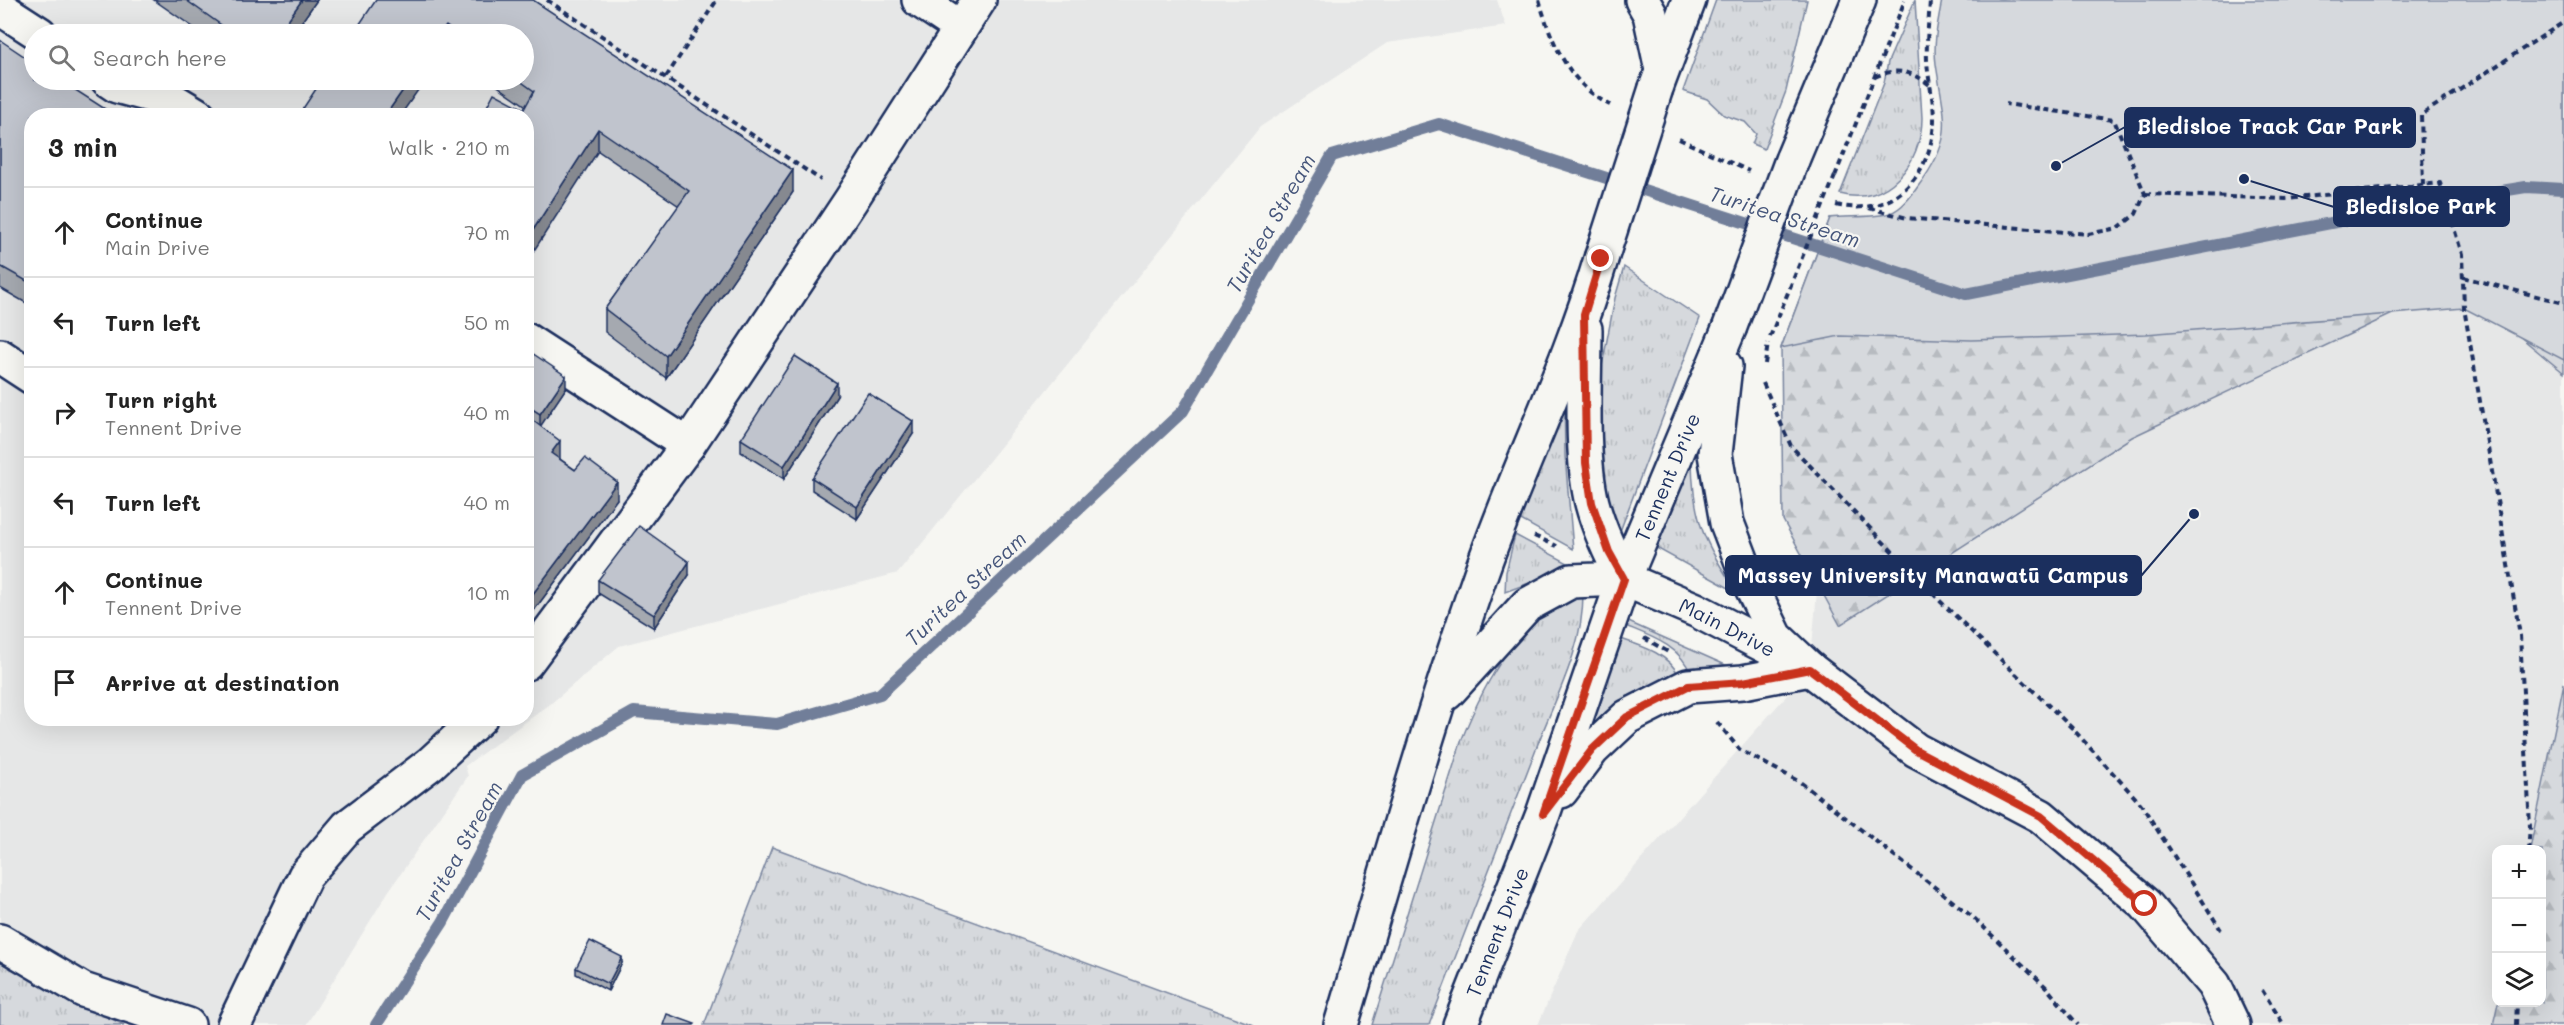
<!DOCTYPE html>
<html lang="en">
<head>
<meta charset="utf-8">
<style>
	:root { --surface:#fff; --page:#f6f6f6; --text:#222; --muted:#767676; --line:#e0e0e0 }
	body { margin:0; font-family:Mali,sans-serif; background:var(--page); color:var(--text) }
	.controls { position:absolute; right:18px; bottom:18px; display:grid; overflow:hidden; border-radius:12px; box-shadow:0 6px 24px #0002 }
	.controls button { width:54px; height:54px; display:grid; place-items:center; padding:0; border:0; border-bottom:2px solid var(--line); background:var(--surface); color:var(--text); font:30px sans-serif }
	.stop { position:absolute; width:18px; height:18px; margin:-14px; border:4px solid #c8321e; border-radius:50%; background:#fff }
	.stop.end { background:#c8321e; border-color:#fff; box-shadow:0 2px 6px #0008 }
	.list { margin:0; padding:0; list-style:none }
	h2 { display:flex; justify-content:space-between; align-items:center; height:78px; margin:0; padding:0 24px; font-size:26px }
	h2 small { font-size:20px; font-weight:400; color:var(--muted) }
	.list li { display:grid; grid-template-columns:39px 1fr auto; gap:18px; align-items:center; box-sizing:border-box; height:90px; padding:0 24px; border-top:2px solid var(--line) }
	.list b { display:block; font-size:22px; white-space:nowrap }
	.list p { margin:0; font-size:20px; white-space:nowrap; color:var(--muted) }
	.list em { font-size:20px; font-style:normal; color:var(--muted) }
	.icon { flex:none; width:33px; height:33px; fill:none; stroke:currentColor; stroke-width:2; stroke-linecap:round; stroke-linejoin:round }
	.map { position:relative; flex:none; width:2564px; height:1025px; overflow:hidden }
	.search { position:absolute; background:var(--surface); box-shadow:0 6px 24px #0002; left:24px; top:24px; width:510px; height:66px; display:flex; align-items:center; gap:15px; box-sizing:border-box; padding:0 21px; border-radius:33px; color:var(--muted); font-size:22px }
	.panel { position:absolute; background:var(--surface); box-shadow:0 6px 24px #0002; left:24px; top:108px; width:510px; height:618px; border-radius:24px }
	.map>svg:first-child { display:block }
</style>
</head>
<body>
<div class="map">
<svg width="2564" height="1025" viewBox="0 0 2564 1025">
	<defs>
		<pattern id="grass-tufts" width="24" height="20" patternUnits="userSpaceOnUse" patternTransform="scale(1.5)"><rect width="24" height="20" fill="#d6d9dd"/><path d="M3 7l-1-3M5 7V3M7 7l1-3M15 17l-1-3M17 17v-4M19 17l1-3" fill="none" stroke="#b7bbc0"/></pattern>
		<pattern id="forest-firs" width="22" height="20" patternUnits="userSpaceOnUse" patternTransform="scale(1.5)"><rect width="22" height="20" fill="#d6d9dd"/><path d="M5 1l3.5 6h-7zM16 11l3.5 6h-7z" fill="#b7bbc0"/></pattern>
	</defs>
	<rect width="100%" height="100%" fill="#f6f6f2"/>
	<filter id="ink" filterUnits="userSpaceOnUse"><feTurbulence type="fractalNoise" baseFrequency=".0167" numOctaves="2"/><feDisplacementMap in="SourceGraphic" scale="12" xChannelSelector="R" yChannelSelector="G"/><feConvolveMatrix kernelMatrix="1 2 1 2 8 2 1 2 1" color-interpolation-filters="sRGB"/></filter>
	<g filter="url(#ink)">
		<g fill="#e6e7e7" fill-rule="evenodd">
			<path d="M0 0H1497L1506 26 1387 43 1260 127 898 573 619 646 549 705 465 766 468 776 388 892 306 1025H124L49 988 0 960ZM34 34H524V80H34ZM32 116H526V718H32Z"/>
			<path d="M2464 308 2564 360V1025H1538L1578 931 1810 669 1840 336 2146 334ZM2496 850H2542V1002H2496Z"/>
		</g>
		<g fill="url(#grass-tufts)" stroke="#78849e" stroke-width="1.5">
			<polygon points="1716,0 1807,0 1786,91 1764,149 1752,144 1756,134 1745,122 1724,115 1707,99 1683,91"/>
			<path d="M1915 0 1922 118C1922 163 1887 207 1840 194L1884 83 1888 62Z"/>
			<polygon points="1624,267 1700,318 1619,534 1603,493 1598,387 1615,298"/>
			<polygon points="1564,394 1565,456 1573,549 1519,519"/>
			<path d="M1689 461 1692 462C1693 521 1705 545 1738 593L1651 545Z"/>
			<polygon points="1515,535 1568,563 1551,575 1505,592 1506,572"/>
			<path d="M1583 594C1583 648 1558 692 1539 741 1503 836 1465 930 1429 1025H1372L1462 739C1482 688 1523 606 1583 594Z"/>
			<path d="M1624 620 1739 671 1691 674C1679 644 1649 636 1621 624Z"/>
			<path d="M1615 637C1638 645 1668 652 1679 676L1580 746Z"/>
			<polygon points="772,847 1254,1025 704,1025"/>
			<polygon points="0,960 49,988 124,1025 0,1025"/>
		</g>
		<g fill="url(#forest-firs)" stroke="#78849e" stroke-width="1.5">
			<polygon points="2564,0 2564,373 2456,284 2132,437 1840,625 1783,520 1781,348 1830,218 1956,230"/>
			<polygon points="2564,683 2564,1025 2493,1025 2498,1003 2542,1002 2542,850 2530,849"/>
		</g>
		<path fill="#d6d9dd" stroke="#78849e" stroke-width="1.5" d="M1942 0H2564V360L2464 308 2146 334 1972 340 1840 336 1781 348 1830 218C1846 216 1876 218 1890 213 1902 209 1912 195 1919 185 1956 136 1944 118 1936 64 1933 43 1938 21 1942 0Z"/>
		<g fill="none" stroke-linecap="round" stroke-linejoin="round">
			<polyline stroke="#717e99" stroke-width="12" points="376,1025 443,922 522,775 634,712 777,724 880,694 1183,411 1332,156 1439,124 1966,294 2464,197 2526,187 2564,189"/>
			<g stroke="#1b2f5e" stroke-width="38">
				<g id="minor">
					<polyline points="919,0 961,28"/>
					<polyline points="1642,0 1650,14 1662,70"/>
					<polyline points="0,8 40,34"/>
					<polyline points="108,80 117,86 176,102 199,116"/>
					<polyline points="526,340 688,445"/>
					<polyline points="0,356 32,377"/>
					<path id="s1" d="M1624 579 1696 610 1810 669 1916 750 2041 816 2145 904 2214 985 2233 1025"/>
					<polyline points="526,663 688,445 851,200 979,0"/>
					<polyline points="0,941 83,990 188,1025"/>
					<polyline points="234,1025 305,876 347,827 430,764 480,718"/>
				</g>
			</g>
			<g stroke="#1b2f5e" stroke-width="38">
				<g id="major">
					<polyline points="1656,88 1689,0"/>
					<polyline points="1792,160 1859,0"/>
					<polyline points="1725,366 1715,454 1727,523 1752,588 1776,637 1810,669"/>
					<path d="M1447 693 1527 605 1571 581 1624 579C1611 555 1599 530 1592 503 1580 455 1585 380 1585 329"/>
					<polyline points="1561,791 1592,750 1627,717 1688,686 1743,682 1810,669"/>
					<path d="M1341 1025C1386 874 1429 722 1481 573 1518 467 1569 367 1601 259"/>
					<path id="s2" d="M1460 1025 1543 814 1624 579 1729 329"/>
				</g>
			</g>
			<g stroke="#1b2f5e" stroke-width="4" stroke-dasharray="6 4.5" stroke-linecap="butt">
				<polyline points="547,0 821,180"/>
				<path d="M1539 0C1552 43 1568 83 1610 105"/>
				<polyline points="666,77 717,0"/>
				<path d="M1875 77C1896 67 1913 71 1931 86"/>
				<polyline points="1679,139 1749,171"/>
				<polyline points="1835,176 1905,0"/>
				<polyline points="2423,185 2421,115 2564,22"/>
				<polyline points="2145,194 2286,199 2440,183 2462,254 2464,308 2520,635 2530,827 2528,850"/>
				<path d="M1836 205C1893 218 1932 176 1934 120 1934 100 1928 80 1927 60 1926 40 1929 20 1930 0"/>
				<polyline points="1869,208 1907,218 2088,234 2118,228 2136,214 2145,194 2114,120 2006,104"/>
				<polyline points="2463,277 2564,303"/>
				<polyline points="1765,364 1768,343"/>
				<polyline points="1763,383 1791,446 1941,602 2072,728 2141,804 2221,930"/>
				<polyline points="1534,536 1557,546"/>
				<polyline points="1644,638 1670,653"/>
				<polyline points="1717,722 1740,750 1800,782 1974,918 2046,987 2078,1025"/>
				<polyline points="2262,990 2284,1025"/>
				<polyline points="2516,1025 2517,1002"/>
			</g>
			<use href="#minor" stroke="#f6f6f2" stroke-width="33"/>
			<use href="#major" stroke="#f6f6f2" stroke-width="33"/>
			<g stroke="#1b2f5e" stroke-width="38" stroke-linecap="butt">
				<g id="major-bridge">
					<polyline points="1601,259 1656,88"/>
					<polyline points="1729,329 1792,160"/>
				</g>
			</g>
			<polyline stroke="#1b2f5e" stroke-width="4" stroke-dasharray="6 4.5" stroke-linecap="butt" points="1770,337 1835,176"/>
			<use href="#major-bridge" stroke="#f6f6f2" stroke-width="33"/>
		</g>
		<g fill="#a5a9b0" stroke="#1b2f5e" stroke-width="1.5">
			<polygon points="154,0 317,0 293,34 203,34"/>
			<polygon points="533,0 793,192 666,378 605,332 605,309 679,206 598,151 524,109 526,106 489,80 524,80 524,34 353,34"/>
			<polygon points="0,40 32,116 32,330 27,327 28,304 0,288"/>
			<polygon points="526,349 566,388 540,426 560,459 617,499 529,617 526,615 526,427 531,421 526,418"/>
			<polygon points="837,396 784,479 741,452 741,439"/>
			<polygon points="913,434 857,519 812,490 812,478"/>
			<polygon points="689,575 654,628 598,593 598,580"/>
			<polygon points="622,963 608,991 576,974 576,968"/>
		</g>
		<g fill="#868990" stroke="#1b2f5e" stroke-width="1.5">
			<polygon points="302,0 317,0 293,34 278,34"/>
			<polygon points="446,26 446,34 440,34"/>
			<polygon points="410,80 425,80 400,116 385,116"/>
			<polygon points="598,129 598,151 526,263 526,241"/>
			<polygon points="793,170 793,192 666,378 666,356"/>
			<polygon points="566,376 566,388 540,427 540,414"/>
			<polygon points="837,383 837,396 784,479 784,466"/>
			<polygon points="913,421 913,434 857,519 857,507"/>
			<polygon points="560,441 560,459 551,470 551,453"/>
			<polygon points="617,482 617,499 529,617 529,599"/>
			<polygon points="689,562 689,575 654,628 654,615"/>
			<polygon points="622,957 622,963 608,991 608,984"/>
		</g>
		<g fill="#c0c4cd" stroke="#1b2f5e" stroke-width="1.5">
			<polygon points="186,0 302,0 278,34 234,34"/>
			<polygon points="376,0 533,0 793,170 666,356 605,309 689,191 598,129 526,241 526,116 482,116 494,93 524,109 534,91 519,80 524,80 524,34 457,34 446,26 440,34 353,34"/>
			<polygon points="0,40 34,63 34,80 60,80 116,116 32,116 32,284 0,266"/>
			<polygon points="322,80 410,80 385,116 298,116"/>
			<polygon points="32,290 32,308 27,305"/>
			<polygon points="526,349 566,376 540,414 526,405"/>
			<polygon points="795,356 837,383 784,466 741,439"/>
			<polygon points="868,393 913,421 857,507 812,478"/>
			<polygon points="532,420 560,441 551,453 575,470 585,458 617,482 529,599 526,597 526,427"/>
			<polygon points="639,526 689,562 654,615 598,580"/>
			<polygon points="590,941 622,957 608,984 576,968"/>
			<polygon points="667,1014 695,1024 694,1025 663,1025"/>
		</g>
	</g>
	<g fill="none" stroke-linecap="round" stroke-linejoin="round" filter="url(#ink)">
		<polyline stroke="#c8321e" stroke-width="8" points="1601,259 1584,315 1586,463 1592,503 1609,552 1624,579 1543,814 1592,750 1627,717 1688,686 1743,682 1810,669 1916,750 2041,816 2145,904"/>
	</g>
	<g text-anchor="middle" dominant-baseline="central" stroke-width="4.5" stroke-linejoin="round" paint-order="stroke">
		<g font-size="20" fill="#1b2f5e" stroke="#f6f6f2">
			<text stroke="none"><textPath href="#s2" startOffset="586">Tennent Drive</textPath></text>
			<text stroke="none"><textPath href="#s1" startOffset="114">Main Drive</textPath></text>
			<text stroke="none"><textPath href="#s2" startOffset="100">Tennent Drive</textPath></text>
		</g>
		<g font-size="21" font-style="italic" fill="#46567b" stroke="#f6f6f2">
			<text transform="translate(1785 216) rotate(18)">Turitea Stream</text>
			<text transform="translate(1270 223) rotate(-60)">Turitea Stream</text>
			<text transform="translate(965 588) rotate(-43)">Turitea Stream</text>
			<text transform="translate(458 851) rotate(-61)">Turitea Stream</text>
		</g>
	</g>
	<path fill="none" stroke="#1b2f5e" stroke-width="2" d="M2056 166L2125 127M2244 179L2334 207M2194 514L2141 576"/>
	<g fill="#1b2f5e" stroke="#f6f6f2" stroke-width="2">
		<circle cx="2056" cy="166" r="6"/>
		<circle cx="2244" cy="179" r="6"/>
		<circle cx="2194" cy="514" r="6"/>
	</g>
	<g fill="#1b2f5e" stroke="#1b2f5e" stroke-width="2">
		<rect x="2125" y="108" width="290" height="39" rx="6"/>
		<rect x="2334" y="187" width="175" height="39" rx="6"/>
		<rect x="1726" y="556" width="415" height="39" rx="6"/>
	</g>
	<g font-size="21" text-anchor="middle" font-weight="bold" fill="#fff">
		<text x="2270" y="134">Bledisloe Track Car Park</text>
		<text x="2421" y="214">Bledisloe Park</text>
		<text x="1933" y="583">Massey University Manawatū Campus</text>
	</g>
</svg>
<div class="controls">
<button>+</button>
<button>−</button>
<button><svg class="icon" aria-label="layers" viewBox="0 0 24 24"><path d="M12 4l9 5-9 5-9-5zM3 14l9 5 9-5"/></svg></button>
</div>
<div class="stop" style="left:2145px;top:904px"></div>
<div class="stop end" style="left:1601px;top:259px"></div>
<div class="search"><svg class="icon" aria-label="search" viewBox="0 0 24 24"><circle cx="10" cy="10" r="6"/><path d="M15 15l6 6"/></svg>Search here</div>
<section class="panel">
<h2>3 min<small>Walk · 210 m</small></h2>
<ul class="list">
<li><svg class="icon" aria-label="ahead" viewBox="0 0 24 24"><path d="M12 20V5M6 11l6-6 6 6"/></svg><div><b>Continue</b><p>Main Drive</p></div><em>70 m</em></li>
<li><svg class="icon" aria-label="left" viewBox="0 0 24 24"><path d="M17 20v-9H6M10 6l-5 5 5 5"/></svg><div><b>Turn left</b></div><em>50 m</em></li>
<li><svg class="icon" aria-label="right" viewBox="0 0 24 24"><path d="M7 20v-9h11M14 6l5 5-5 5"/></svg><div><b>Turn right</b><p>Tennent Drive</p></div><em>40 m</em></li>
<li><svg class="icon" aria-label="left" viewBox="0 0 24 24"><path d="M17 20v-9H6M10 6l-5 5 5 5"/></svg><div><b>Turn left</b></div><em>40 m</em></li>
<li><svg class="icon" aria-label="ahead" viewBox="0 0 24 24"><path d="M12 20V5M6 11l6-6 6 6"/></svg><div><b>Continue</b><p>Tennent Drive</p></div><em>10 m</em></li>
<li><svg class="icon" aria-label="arrive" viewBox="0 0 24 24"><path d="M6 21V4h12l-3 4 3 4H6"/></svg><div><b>Arrive at destination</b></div></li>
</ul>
</section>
</div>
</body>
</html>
